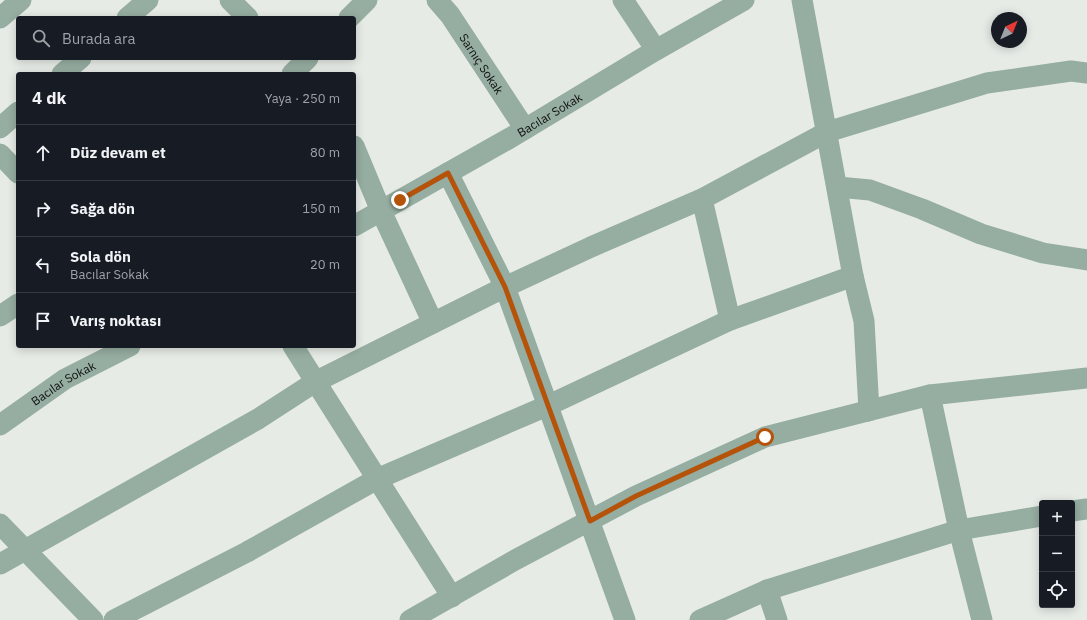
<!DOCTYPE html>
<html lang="tr">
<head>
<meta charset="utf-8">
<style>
	:root { --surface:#171b24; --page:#20242c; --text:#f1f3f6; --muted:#9ea1a6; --line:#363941 }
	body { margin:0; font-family:"IBM Plex Sans",sans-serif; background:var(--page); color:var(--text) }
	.controls { position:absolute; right:12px; bottom:12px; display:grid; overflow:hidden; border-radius:4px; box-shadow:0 2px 10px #0003 }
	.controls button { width:36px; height:36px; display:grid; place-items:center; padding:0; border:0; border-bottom:1px solid var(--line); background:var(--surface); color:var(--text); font:20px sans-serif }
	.compass { position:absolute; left:991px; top:12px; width:36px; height:36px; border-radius:50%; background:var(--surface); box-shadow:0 2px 10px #0003; rotate:43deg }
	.stop { position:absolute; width:12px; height:12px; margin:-9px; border:3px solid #b45309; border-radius:50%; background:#fff }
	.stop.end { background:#b45309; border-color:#fff; box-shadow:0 1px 4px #0008 }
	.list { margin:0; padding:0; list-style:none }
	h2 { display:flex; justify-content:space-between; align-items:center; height:52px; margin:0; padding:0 16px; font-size:17px }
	h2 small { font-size:13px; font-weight:400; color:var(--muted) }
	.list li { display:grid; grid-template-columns:26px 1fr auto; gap:12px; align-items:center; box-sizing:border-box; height:56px; padding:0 16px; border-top:1px solid var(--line) }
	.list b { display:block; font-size:15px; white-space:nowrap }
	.list p { margin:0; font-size:13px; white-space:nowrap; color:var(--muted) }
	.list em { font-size:13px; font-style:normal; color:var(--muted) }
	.icon { flex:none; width:22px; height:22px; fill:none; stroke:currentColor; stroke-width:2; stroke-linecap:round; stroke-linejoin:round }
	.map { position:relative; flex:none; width:1087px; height:620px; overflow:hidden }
	.search { position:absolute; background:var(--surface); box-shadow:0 2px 10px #0003; left:16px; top:16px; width:340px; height:44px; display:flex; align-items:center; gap:10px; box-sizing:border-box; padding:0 14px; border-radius:4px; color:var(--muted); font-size:15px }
	.panel { position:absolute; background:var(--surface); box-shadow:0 2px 10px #0003; left:16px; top:72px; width:340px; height:276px; border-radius:4px }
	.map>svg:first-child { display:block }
</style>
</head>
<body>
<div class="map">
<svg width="1087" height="620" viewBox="0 0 1087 620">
	<rect width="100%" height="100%" fill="#e6ebe6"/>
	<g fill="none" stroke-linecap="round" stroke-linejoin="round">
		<g stroke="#96ada1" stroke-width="21">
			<polyline points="230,0 248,18"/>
			<path id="s1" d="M437 0 450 15 525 129"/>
			<polyline points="623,0 656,50"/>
			<polyline points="802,0 853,276 864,321 869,411"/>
			<polyline points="0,18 21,0"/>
			<polyline points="127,18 148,0"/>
			<polyline points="349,18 367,0"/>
			<polyline points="62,74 81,58"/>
			<polyline points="292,74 308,58"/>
			<polyline points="0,128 18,112"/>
			<polyline points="354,146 381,211 433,323"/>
			<polyline points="0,154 18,173"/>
			<polyline points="448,173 505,287 625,620"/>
			<polyline points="838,187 870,190 922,209 981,234 1043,253 1087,260"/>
			<polyline points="702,199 730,320"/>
			<path id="s2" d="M354 226 510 138 656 50 744 0"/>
			<polyline points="0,316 18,304"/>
			<polyline points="293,346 452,597"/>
			<polyline points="930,395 959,530 982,620"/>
			<path id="s3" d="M0 425 65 379 130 346"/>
			<polyline points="1072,511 1087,509"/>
			<polyline points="0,524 93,620"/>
			<polyline points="0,564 258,419 315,382 505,287 591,247 702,199 827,132 987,83 1071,71 1087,73"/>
			<polyline points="767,590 777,620"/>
			<polyline points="114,620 247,552 377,479 549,405 730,320 853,276"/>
			<polyline points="410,620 515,560 636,496 765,437 930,395 1087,378"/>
			<polyline points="700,620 767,590 959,530 1042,516"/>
		</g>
	</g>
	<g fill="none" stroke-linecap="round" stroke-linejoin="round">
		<polyline stroke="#b45309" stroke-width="5" points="400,200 448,173 505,287 590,521 636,496 765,437"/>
	</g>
	<g text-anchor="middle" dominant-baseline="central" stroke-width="3" stroke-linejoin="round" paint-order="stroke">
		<g font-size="12" fill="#0f100e" stroke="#e6ebe6">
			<text stroke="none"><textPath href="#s1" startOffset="78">Sarnıç Sokak</textPath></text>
			<text stroke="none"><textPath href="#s2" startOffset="225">Bacılar Sokak</textPath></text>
			<text stroke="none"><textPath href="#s3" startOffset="76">Bacılar Sokak</textPath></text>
		</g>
	</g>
</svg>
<div class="controls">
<button>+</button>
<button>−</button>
<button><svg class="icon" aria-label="locate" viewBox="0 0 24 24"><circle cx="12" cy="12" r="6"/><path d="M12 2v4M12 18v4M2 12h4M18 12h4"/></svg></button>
</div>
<svg class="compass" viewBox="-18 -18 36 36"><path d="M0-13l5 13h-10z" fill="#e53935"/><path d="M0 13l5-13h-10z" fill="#9ea1a6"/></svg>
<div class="stop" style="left:765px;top:437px"></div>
<div class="stop end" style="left:400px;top:200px"></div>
<div class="search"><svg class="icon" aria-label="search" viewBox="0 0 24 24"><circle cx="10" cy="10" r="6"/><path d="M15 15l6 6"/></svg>Burada ara</div>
<section class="panel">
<h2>4 dk<small>Yaya · 250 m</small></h2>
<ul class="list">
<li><svg class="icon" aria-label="ahead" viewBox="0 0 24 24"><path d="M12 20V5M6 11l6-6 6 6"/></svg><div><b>Düz devam et</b></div><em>80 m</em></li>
<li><svg class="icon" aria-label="right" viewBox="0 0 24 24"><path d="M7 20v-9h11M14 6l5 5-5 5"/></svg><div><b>Sağa dön</b></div><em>150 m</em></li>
<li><svg class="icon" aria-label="left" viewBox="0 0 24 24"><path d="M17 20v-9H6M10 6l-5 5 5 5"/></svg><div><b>Sola dön</b><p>Bacılar Sokak</p></div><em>20 m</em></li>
<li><svg class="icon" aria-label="arrive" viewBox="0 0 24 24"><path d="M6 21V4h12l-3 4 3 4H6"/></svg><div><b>Varış noktası</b></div></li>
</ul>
</section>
</div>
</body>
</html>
